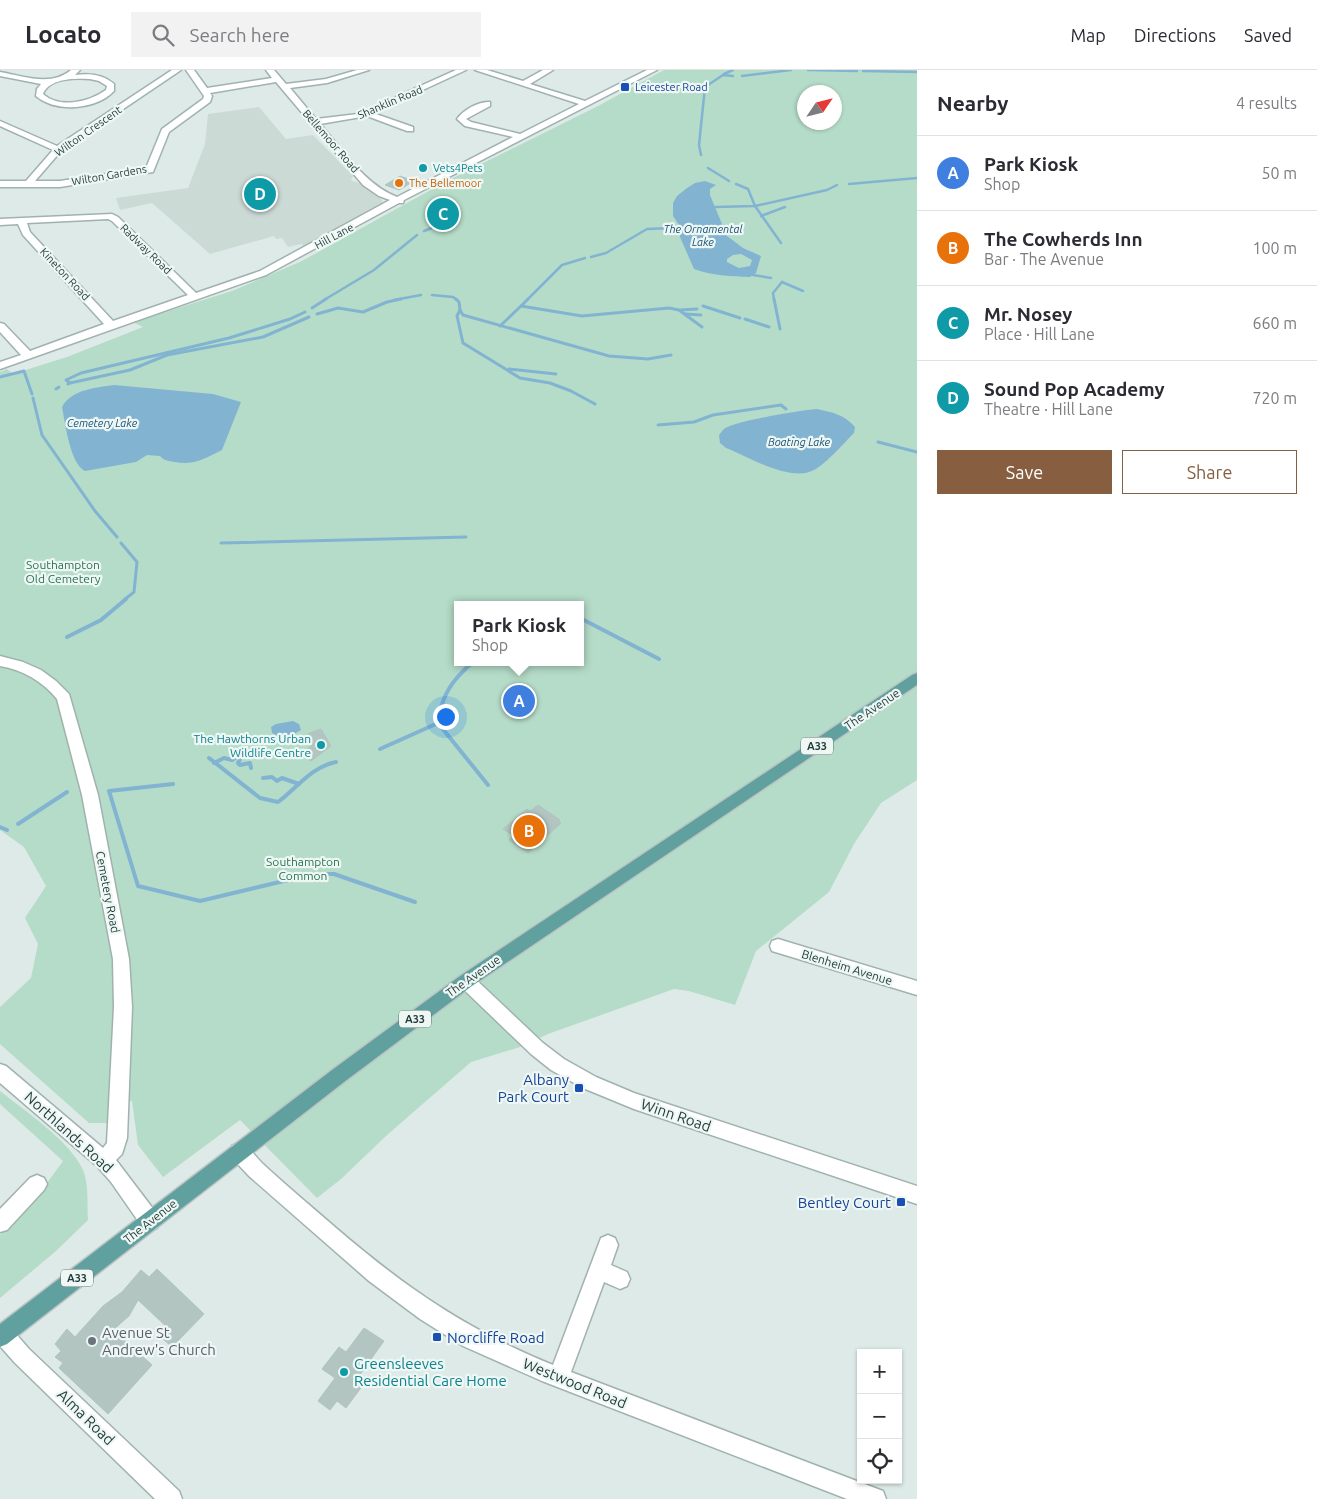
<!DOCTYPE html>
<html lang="en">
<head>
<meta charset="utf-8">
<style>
	:root { --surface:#fff; --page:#f2f2f3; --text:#2b2b33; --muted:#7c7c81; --line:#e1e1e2; --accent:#875e40 }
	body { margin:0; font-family:Ubuntu,sans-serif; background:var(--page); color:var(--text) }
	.controls { position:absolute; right:15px; bottom:15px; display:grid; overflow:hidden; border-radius:0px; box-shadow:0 1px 4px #0004 }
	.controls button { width:45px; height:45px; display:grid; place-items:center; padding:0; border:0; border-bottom:1px solid var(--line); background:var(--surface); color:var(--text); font:25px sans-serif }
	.compass { position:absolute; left:797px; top:15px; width:45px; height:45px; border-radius:50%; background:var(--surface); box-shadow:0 1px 4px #0004; rotate:55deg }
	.you { position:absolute; left:445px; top:646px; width:18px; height:18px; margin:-12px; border:4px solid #fff; border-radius:50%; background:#1a73e8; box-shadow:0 0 0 8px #1a73e833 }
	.badge { display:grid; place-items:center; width:32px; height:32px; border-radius:50%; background:var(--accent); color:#fff; font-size:16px; font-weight:700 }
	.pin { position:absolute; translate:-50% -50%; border:2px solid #fff; box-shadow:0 1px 5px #0006 }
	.popup { position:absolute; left:454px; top:531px; width:130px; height:65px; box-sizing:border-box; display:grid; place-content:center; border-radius:0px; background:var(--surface); filter:drop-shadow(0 1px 4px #0005); font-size:16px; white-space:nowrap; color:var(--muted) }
	.popup b { font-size:19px; color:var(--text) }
	.popup::after { content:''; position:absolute; left:50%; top:100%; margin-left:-10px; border:10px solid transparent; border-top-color:var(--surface) }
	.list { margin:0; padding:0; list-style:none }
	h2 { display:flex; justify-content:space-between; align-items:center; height:65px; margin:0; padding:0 20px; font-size:21px }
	h2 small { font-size:16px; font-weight:400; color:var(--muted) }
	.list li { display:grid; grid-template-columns:32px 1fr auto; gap:15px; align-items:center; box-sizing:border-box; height:75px; padding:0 20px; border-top:1px solid var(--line) }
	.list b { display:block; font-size:19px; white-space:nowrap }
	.list p { margin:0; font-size:16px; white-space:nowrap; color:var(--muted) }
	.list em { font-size:16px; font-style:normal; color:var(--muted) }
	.actions { display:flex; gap:10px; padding:15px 20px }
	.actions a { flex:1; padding:11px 0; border:1px solid var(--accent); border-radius:0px; text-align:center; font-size:18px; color:var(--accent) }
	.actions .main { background:var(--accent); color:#fff }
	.icon { flex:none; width:28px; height:28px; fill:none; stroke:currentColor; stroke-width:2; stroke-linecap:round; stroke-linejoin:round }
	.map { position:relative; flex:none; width:917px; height:1429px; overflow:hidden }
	header { display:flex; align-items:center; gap:30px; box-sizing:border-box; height:70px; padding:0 25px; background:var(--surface); border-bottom:1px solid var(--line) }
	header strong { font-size:24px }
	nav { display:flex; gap:28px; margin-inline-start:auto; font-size:18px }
	.search { width:350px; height:45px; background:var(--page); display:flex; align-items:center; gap:12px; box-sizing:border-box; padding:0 18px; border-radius:0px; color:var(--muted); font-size:19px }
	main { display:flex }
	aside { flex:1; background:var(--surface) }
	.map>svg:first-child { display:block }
</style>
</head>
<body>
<header>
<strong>Locato</strong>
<div class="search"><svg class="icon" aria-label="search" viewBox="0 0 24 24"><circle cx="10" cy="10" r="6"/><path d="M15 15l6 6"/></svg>Search here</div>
<nav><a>Map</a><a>Directions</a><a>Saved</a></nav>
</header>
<main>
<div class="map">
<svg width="917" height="1429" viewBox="0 0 917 1429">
	<rect width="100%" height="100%" fill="#ddeae7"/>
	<polygon fill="#ccdad6" points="259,37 286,69 313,65 353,106 351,109 352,111 359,113 382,130 383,133 305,177 301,174 288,177 282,168 276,169 274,166 210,184 152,133 120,140 116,128 188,118 205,74 208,44"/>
	<g fill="#b5dcc8" fill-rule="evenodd">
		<path d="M664 0H917V710L881 733 854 774 829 822 756 881 735 935 689 921 674 919 548 964 520 977 471 992 387 1065 341 1109 317 1128 240 1050 163 1107 138 1075 132 1031 110 1032 111 1053H89L0 974V937L31 908 38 874 25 848 46 816 24 777 0 760V302L7 299 13 304 67 287 143 257 133 252 232 221 300 192 447 111 598 36ZM804 22H834V52H804ZM458 535H580V592H458Z"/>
		<path d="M0 1021C25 1041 70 1071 83 1100 89 1115 87 1134 88 1150L56 1181 0 1228V1165L37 1127 63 1091 0 1034Z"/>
	</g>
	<g fill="#82b4d2" fill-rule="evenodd">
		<path d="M705 111 716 115 710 119V125L727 166 743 178 761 186 756 203 750 207C731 206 712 206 694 199L680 167 679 155 673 146V133L677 126 687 118 695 113ZM741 184 752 190 750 196 739 198 727 192V189L733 185Z"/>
		<path d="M114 315 213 324 241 332 222 380C206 388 193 396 175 392 169 391 164 391 160 386L147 385 136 392 85 401C70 394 65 352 62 337 72 319 95 318 114 315Z"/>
		<path d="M817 339C832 342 845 345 855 357L854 363C844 373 826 394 814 400 791 413 749 387 726 378L720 373 719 365C719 365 723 360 724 359 735 351 802 340 817 339Z"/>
		<polygon points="293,651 299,654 301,660 294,664 287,671 272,663 271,657 276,654"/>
	</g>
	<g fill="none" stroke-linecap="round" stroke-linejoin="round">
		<g stroke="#82b4d2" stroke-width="2.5">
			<polyline points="808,0 857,1"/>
			<polyline points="863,1 917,2"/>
			<polyline points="724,4 733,0"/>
			<polyline points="742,6 791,0"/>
			<polyline points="701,85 699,75 705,17 723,5 733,6"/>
			<polyline points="708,98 729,111"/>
			<polyline points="736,114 748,119 755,136 781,173"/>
			<polyline points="849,114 917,108"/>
			<polyline points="715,137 755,136 827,120 837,115"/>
			<polyline points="761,146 785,137"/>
			<polyline points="424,161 455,149"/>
			<polyline points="591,187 606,183 647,159 671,158"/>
			<polyline points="753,205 771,208"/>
			<polyline points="782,212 803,221"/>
			<polyline points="432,225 453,227 457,230"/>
			<polyline points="324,230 374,200 417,165"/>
			<polyline points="394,230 421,225"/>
			<polyline points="527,230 562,195 585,188"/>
			<polyline points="774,230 773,223 782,212"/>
		</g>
		<g stroke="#82b4d2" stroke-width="3">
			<polyline points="456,229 459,232 460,240 457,246 463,273 520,308 550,313 571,321 595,334"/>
			<polyline points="774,229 780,259"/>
			<polyline points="521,236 528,229"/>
			<polyline points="703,236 740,248"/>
			<polyline points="312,238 326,229"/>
			<polyline points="460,240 463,245 609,286 648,289 671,285"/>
			<polyline points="680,240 697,239"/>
			<polyline points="317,244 338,238 363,242 387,232 401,229"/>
			<polyline points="685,244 701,245"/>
			<polyline points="745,249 769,257"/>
			<polyline points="500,256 521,236 582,246 669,238 679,240 702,257"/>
			<polyline points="509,299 556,304"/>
			<polyline points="0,307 24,301 32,324"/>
			<polyline points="70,313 130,300 167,285 263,267 309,247"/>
			<polyline points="68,314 70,313 66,310 81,303 229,268 290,249 305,242"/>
			<polyline points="56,319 59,317"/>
			<polyline points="33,328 42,365 95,441 117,467"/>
			<polyline points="658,355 694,352 713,345 781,335 786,339"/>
			<polyline points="878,372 917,382"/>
			<polyline points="121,473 137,492 134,522 124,530"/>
			<polyline points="221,473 466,467"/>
		</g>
		<g stroke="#82b4d2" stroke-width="4">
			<polyline points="580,548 659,589"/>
			<polyline points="67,567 101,550 126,529"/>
			<path d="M441 638C446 618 458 605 473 592"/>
			<polyline points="439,644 438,653 488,715"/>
			<polyline points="380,679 447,649"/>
			<path d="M209 688 260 728 278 732C298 717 311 697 336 692"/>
			<polyline points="214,693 224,688 232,690 239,685 241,687 238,693 240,695 250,693 251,698"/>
			<polyline points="263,708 272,707 277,711 282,708 299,714"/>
			<polyline points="173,714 109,721 138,816 200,831 309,805"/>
			<polyline points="18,754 67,722"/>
			<polyline points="0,757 7,760"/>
			<polyline points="326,804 334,804 415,832"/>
		</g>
	</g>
	<g fill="#b3c5c1" stroke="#b0c4c0">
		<polygon points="400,106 414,111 399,120 385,115"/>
		<polygon points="321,659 331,676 311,691 301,684 313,674 307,664"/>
		<polygon points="538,735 560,750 558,751 561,753 528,783 509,770 514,766 503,759 527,739 530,741"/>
		<polygon points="157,1199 204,1244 172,1277 162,1268 169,1259 138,1230 129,1246 113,1260 152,1295 108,1344 59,1298 63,1293 55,1287 61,1281 55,1274 67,1259 75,1267 103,1236 122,1222 141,1200 149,1207"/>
		<polygon points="364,1258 384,1271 359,1306 366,1311 346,1338 337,1331 330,1340 318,1331 335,1308 322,1299 339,1277 346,1282"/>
	</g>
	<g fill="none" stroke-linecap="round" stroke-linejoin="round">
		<g stroke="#a0b2af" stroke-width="3">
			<g id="minor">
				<path d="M71 0H80L75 5C89 3 103 4 114 14V21C96 40 56 43 36 26L37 19 41 14 0 6V2C24 6 51 17 71 0ZM90 9 99 11 107 16 106 20C89 32 60 39 43 24 49 8 76 8 90 9Z"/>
				<path d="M172 0H181L61 81 35 111H60L146 98 162 59 203 29 204 26 186 0H194L207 18 272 8 266 0H274L286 14 326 9 357 0H369L327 13 290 18 316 49 358 44 456 0H466L373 43 413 57V61H407L367 46 320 54C343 80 364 114 397 127L513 67 465 56 457 49C463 40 479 31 490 32V36L466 49 471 52 520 64 579 34 475 0H487L523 11 543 0H553L530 14 585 31 647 0H657L404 130 403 133H399L266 205 0 299V292L21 285 0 262V253L4 254 30 281 104 254 23 165 18 154 0 155V149L112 144 118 147 196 223 260 201 390 130 379 126 363 115 276 12 210 23 212 26 210 32 169 62 153 102 60 117H0V111H26L53 80 0 56V51L57 76ZM108 149 112 151 188 225 113 251 30 162 27 153Z"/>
				<path d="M0 586 23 592 41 600 56 611 69 624 98 725 129 889 132 937 127 1068 122 1084 116 1090 157 1144 160 1151 157 1158 150 1160 143 1158 111 1112 97 1096 0 1013V994L6 996 103 1078 107 1073 114 937 113 889 82 725 57 629C42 611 23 600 0 596Z"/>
				<polygon points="778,869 917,911 917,925 772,881 770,876 772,871"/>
				<polygon points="466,904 472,906 543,973 564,989 596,1007 634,1023 917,1116 917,1134 634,1039 583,1018 551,1000 531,984 460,916 457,911 460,906"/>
				<path d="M239 1073C250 1077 256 1088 264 1095 288 1117 312 1137 336 1158 406 1218 467 1260 553 1295L601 1168 608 1165 615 1168 618 1175 611 1195 627 1202 630 1209 627 1216 620 1219 604 1212 571 1302 875 1418 883 1421 886 1429H847L542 1311 463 1276 420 1249 369 1211 249 1106 232 1088 230 1082 232 1076Z"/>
				<polygon points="37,1105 44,1108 47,1114 44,1120 7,1160 0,1162 0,1139 30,1108"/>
				<polygon points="3,1254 10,1257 29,1279 179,1421 182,1429 155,1429 15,1293 0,1276 0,1255"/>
			</g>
		</g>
		<g stroke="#bcc4c3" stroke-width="3">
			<polygon id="major" points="917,603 917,615 472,916 344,1012 7,1274 0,1277 0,1254 332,1000 460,906 912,605"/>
		</g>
		<use href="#minor" fill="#fff" fill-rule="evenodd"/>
		<use href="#major" fill="#60a19f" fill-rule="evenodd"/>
	</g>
	<g fill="#1a4fb4" stroke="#eef7f4" stroke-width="2">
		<rect x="620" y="12" width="10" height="10" rx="2.5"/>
		<rect x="574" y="1013" width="10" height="10" rx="2.5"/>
		<rect x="896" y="1127" width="10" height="10" rx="2.5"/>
		<rect x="432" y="1262" width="10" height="10" rx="2.5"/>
	</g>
	<g fill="#0f9aa8" stroke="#eef7f4" stroke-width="2">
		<circle cx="423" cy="98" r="5"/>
		<circle cx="321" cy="675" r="5"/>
		<circle cx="344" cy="1302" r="5"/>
	</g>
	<circle fill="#e8710a" stroke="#eef7f4" stroke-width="2" cx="399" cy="113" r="5"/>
	<circle fill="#6b7280" stroke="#eef7f4" stroke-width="2" cx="92" cy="1271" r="5"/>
	<g text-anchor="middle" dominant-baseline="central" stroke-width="4.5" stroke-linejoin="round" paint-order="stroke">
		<g font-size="11" fill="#164399" stroke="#eef7f4" text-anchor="start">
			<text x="635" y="17">Leicester Road</text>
		</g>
		<g font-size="11" fill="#1f3a38" stroke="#eef7f4">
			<text transform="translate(390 32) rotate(-23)">Shanklin Road</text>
			<text transform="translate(88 61) rotate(-35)">Wilton Crescent</text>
			<text transform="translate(331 71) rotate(49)">Bellemoor Road</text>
			<text transform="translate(109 105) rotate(-10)">Wilton Gardens</text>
			<text transform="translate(334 166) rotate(-28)">Hill Lane</text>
			<text transform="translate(146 179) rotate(44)">Radway Road</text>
			<text transform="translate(65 204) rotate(47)">Kineton Road</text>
		</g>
		<g font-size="11" fill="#0d838f" stroke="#eef7f4" text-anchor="start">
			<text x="433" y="98">Vets4Pets</text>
		</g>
		<g font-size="11" fill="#c56008" stroke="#eef7f4" text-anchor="start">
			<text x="409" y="113">The Bellemoor</text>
		</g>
		<g font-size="11" font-style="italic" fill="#175277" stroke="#eef7f4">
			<text x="703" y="159">The Ornamental<tspan x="703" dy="13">Lake</tspan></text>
			<text x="102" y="353">Cemetery Lake</text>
			<text x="799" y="372">Boating Lake</text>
		</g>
		<g fill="#eef7f4" stroke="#5d7370" stroke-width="1">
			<rect x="801" y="667.5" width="32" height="17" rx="4"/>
			<rect x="399" y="940.5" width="32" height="17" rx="4"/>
			<rect x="61" y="1199.5" width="32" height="17" rx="4"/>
		</g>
		<g font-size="11" font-weight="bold" fill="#1f3a38">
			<text x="817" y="676">A33</text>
			<text x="415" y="949">A33</text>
			<text x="77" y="1208">A33</text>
		</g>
		<g font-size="12" fill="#287254" stroke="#eef7f4">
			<text x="63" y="494">Southampton<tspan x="63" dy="14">Old Cemetery</tspan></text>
			<text x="303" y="791">Southampton<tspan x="303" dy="14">Common</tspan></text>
		</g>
		<g font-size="12" fill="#1f3a38" stroke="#eef7f4">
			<text transform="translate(872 639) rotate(-34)">The Avenue</text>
			<text transform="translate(108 822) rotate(79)">Cemetery Road</text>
			<text transform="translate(847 897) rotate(17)">Blenheim Avenue</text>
			<text transform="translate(473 906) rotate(-35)">The Avenue</text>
			<text transform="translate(150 1151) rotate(-38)">The Avenue</text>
		</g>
		<g font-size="12" fill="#0d838f" stroke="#eef7f4" text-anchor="end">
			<text x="311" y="668">The Hawthorns Urban<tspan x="311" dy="14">Wildlife Centre</tspan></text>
		</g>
		<g font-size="15" fill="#164399" stroke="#eef7f4" text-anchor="end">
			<text x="569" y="1009">Albany<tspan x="569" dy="17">Park Court</tspan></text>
			<text x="891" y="1132">Bentley Court</text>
			<text x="447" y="1267" text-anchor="start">Norcliffe Road</text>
		</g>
		<g font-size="15" fill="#1f3a38" stroke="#eef7f4">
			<text transform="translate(676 1045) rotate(19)">Winn Road</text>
			<text transform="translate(69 1062) rotate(42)">Northlands Road</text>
			<text transform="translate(575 1313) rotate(22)">Westwood Road</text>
			<text transform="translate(86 1347) rotate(44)">Alma Road</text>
		</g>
		<g font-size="15" fill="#5b616d" stroke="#eef7f4" text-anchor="start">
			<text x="102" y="1262">Avenue St<tspan x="102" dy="17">Andrew's Church</tspan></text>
		</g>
		<g font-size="15" fill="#0d838f" stroke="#eef7f4" text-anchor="start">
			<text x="354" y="1293">Greensleeves<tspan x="354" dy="17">Residential Care Home</tspan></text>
		</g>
	</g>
</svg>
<div class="controls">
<button>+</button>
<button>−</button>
<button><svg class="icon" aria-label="locate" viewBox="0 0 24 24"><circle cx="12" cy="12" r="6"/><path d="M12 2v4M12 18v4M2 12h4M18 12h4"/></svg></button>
</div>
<svg class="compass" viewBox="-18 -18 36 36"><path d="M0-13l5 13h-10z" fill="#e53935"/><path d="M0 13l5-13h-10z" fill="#7c7c81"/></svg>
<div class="you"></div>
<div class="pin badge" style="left:519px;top:631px;background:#3f7fe0">A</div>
<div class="popup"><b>Park Kiosk</b>Shop</div>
<div class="pin badge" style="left:529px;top:761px;background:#e8710a">B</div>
<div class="pin badge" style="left:443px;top:144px;background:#0f9aa8">C</div>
<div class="pin badge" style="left:260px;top:124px;background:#0f9aa8">D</div>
</div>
<aside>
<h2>Nearby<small>4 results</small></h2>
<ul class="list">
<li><span class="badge" style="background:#3f7fe0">A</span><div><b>Park Kiosk</b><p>Shop</p></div><em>50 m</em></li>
<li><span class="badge" style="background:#e8710a">B</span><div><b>The Cowherds Inn</b><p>Bar · The Avenue</p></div><em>100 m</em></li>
<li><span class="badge" style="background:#0f9aa8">C</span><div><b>Mr. Nosey</b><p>Place · Hill Lane</p></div><em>660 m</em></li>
<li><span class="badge" style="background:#0f9aa8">D</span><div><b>Sound Pop Academy</b><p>Theatre · Hill Lane</p></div><em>720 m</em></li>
</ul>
<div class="actions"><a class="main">Save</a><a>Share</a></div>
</aside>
</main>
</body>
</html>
